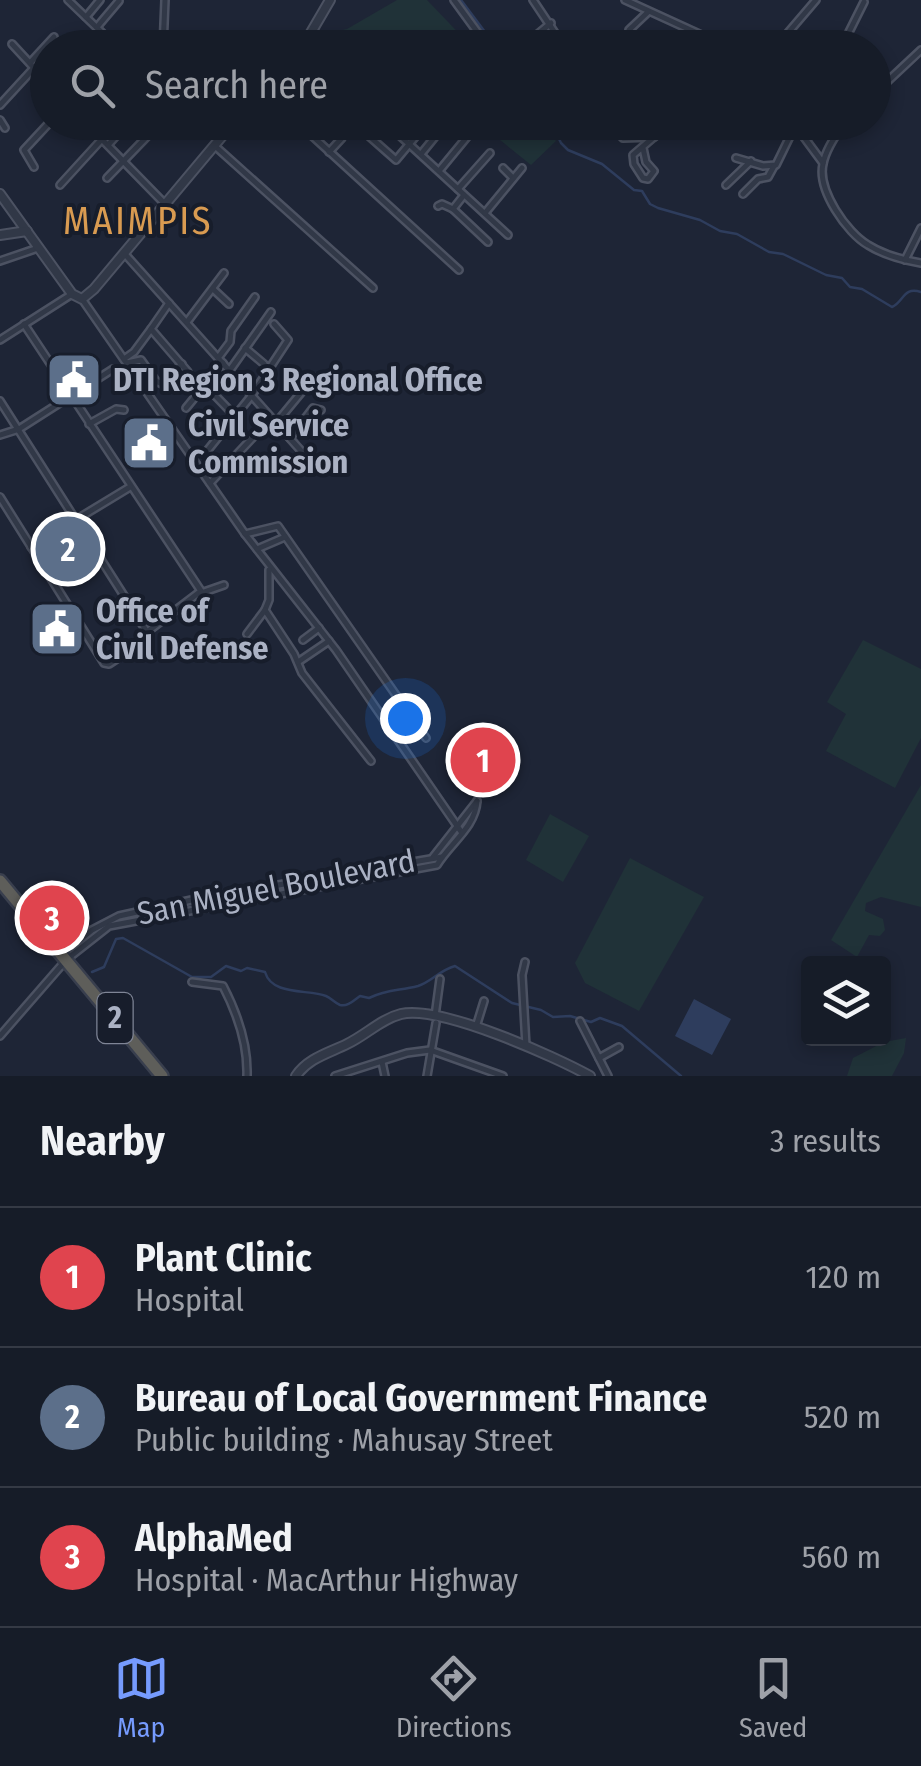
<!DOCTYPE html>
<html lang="en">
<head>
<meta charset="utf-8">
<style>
	:root { --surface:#161c28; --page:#1f2530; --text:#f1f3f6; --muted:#9ea1a8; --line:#353a45; --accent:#769bfe }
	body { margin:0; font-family:"Fira Sans Condensed",sans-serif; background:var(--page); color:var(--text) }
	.controls { position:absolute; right:30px; bottom:30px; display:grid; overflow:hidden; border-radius:10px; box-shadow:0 5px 15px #0003 }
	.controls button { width:90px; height:90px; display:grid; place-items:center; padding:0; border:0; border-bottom:2px solid var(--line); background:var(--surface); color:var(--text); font:50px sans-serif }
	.you { position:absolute; left:405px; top:718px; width:35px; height:35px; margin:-25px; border:8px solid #fff; border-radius:50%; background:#1a73e8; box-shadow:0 0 0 15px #1a73e833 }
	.badge { display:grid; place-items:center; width:65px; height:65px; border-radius:50%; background:var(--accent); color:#fff; font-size:32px; font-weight:700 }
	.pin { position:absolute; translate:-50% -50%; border:5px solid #fff; box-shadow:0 2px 10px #0006 }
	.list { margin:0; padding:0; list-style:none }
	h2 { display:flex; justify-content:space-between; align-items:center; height:130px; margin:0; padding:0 40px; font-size:42px }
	h2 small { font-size:32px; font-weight:400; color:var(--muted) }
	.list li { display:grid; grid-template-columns:65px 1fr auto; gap:30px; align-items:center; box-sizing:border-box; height:140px; padding:0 40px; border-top:2px solid var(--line) }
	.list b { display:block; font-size:38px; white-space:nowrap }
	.list p { margin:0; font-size:32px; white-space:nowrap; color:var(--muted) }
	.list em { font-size:32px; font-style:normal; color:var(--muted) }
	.icon { flex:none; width:55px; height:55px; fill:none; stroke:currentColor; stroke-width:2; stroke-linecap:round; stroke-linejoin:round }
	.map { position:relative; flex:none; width:921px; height:1076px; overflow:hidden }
	.search { position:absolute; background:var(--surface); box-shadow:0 5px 15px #0003; left:30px; right:30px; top:30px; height:110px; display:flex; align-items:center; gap:25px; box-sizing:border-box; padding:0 35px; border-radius:55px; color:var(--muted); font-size:38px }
	.sheet { height:550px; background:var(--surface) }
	nav { display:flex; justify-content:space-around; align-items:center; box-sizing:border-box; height:140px; border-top:2px solid var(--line); background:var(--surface); font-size:28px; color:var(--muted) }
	nav a { display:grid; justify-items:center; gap:5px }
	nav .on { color:var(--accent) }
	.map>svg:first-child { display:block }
</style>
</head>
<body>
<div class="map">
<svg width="921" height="1076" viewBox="0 0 921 1076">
	<rect width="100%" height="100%" fill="#1e2536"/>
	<g fill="#203238">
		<polygon points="397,0 427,0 472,47 310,47 326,34 347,29"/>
		<polygon points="479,123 541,123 556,141 531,165"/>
		<polygon points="863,640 921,669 921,738 895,788 826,751 846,714 827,702"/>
		<polygon points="921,785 921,907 881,897 866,903 865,911 883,919 885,930 880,936 869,935 857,957 831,940"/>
		<polygon points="550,814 589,836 563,882 526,860"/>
		<polygon points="630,858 704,897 639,1011 585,983 575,963"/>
		<polygon points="906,1038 904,1053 892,1076 847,1076 853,1058 884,1042"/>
	</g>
	<polygon fill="#2e3d5d" points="694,999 731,1019 712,1055 675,1036"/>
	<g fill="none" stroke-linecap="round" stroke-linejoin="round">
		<g stroke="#2e3d5d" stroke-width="2.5">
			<polyline points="461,0 497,48"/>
			<path d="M551 122 561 143 568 150 602 164 634 190 642 191 650 204 658 208 700 220 720 231 737 234 769 252 783 254 826 275 842 278 850 287 862 289 892 307C904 302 903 286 921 292"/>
			<path d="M92 972 104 967 116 939 123 938 192 977H211L226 966 241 971 247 968 265 972C272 996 308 989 326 996 331 998 335 1003 340 1005 348 1007 354 1000 360 996L369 998C388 989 399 991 418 986 431 982 440 970 455 966L512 1003 541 1010 553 1017 570 1016 591 1022 600 1018 622 1026 681 1076"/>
		</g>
		<g stroke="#4c5262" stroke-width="10">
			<g id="minor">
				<polyline points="68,0 118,48"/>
				<polyline points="454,0 489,48"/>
				<polyline points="533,0 565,48"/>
				<polyline points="625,0 730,48"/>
				<polyline points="86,17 100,0"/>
				<polyline points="97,27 119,1"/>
				<polyline points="629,30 648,12"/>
				<polyline points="12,44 48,83"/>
				<polyline points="163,48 165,0"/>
				<polyline points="521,48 551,23"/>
				<polyline points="775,48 816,0"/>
				<polyline points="841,48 864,2"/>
				<polyline points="30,63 54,37"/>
				<polyline points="874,94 921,50"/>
				<polyline points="42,100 48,95"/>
				<polyline points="0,105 34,68"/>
				<polyline points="0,120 5,128"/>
				<polyline points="85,122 164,203"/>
				<polyline points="201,122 218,138"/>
				<polyline points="297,122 459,270"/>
				<polyline points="353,122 396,160 426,124"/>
				<polyline points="385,122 508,235"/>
				<polyline points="608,122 623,138 654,137 676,122"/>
				<path d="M845 122C837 133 825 152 823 164 817 190 847 233 868 245 884 255 903 260 921 263"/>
				<polyline points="795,125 823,163"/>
				<polyline points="367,135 378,122"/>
				<polyline points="108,145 129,122"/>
				<polyline points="215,146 373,288"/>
				<polyline points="643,148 646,162 654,171 648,179 643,178 634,164 633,155 654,137"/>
				<polyline points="329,152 342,138"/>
				<polyline points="421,154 447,122"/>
				<polyline points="736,158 763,166 776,165 797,122"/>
				<polyline points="34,167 24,150 50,122"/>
				<polyline points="503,168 513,178"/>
				<polyline points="439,171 476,126"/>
				<polyline points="107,178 161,122"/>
				<polyline points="60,185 102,139"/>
				<polyline points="726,185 751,161"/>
				<polyline points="458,189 490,153"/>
				<polyline points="743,194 758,179 768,177 774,166"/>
				<polyline points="438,206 442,204 453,209 464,195"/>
				<polyline points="453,209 488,242"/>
				<polyline points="485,213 522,168"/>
				<polyline points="124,253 303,453"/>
				<polyline points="905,260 921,228"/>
				<polyline points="0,261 38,248"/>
				<polyline points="213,289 229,304"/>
				<polyline points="82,299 245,534 336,650 462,833"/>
				<polyline points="169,303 151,329 188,372"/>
				<polyline points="187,322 224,273"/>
				<polyline points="24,324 201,591 147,632"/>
				<polyline points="0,340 72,294"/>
				<polyline points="245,348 264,364"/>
				<polyline points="218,358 230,342 231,331 255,297"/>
				<polyline points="124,359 134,352 151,329"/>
				<polyline points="127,363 141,360 156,381 162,384 182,364"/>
				<polyline points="230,370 271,312"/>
				<polyline points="205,385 234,415"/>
				<polyline points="0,401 149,635 147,639 109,664 104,663 0,497"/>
				<polyline points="186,408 223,363"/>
				<polyline points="276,423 314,377"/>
				<polyline points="89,424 116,409 124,410"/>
				<polyline points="0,435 19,429 113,369"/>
				<polyline points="290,438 313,408 321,410"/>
				<polyline points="207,451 252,395 288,340 274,324"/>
				<polyline points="210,483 271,418"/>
				<polyline points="245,534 278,526 426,738"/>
				<polyline points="31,547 130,487"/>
				<polyline points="257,549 285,537"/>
				<polyline points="269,570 269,600 265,610 294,654 302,673 371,761"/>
				<polyline points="201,593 224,585"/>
				<polyline points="247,634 265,610"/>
				<polyline points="303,640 319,628"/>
				<polyline points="298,662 329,641"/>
				<polyline points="433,857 477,801"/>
				<polyline points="62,954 92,930 119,916 196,899 442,857"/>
				<polyline points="525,962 522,975 526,1046"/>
				<path d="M192 982 223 986C237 1013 248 1046 247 1076"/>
				<polyline points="435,1016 440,979"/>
				<polyline points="580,1021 608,1076"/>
				<polyline points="476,1027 484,1001"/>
				<path d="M0 1036 67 959 109 926 437 865C450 843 475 828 477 801"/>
				<polyline points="599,1058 619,1047"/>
				<polyline points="382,1062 385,1076"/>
				<polyline points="335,1076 407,1053 430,1050 503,1076"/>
				<polyline points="427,1076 436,1023"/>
			</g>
		</g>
		<g stroke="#4c5262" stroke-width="12">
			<g id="tertiary">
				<polyline points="302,48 330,0"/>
				<polyline points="0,194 72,294 82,299 94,289 234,122"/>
				<polyline points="0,235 27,231"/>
				<path d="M296 1076C308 1058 329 1053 347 1044 366 1035 381 1019 401 1014 440 1005 554 1056 590 1076"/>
			</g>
		</g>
		<g stroke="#393f4e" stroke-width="16">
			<polyline id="trunk" points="0,881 162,1076"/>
		</g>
		<use href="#minor" stroke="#313847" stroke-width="5"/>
		<use href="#tertiary" stroke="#313847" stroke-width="8"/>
		<use href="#trunk" stroke="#5e5e5a" stroke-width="11"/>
	</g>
	<defs>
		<g id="civic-square" transform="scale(2.875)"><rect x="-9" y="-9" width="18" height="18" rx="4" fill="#5c6f8a" stroke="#171d2b"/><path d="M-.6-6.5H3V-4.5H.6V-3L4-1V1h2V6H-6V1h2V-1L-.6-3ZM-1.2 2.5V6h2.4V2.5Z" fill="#fff"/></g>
	</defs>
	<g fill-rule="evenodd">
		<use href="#civic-square" x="74" y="380"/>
		<use href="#civic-square" x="149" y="443"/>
		<use href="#civic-square" x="57" y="629"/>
	</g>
	<g text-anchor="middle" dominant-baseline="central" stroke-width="8" stroke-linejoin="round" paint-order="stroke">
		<rect fill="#171d2b" stroke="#7f8596" stroke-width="2.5" x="97.5" y="993" width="35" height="50" rx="8"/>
		<g font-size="30" font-weight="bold" fill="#abb2c4">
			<text x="115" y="1018">2</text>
		</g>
		<g font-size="32" font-weight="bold" fill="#abb2c4" stroke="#171d2b" text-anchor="start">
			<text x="113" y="380">DTI Region 3 Regional Office</text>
			<text x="188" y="425">Civil Service<tspan x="188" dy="37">Commission</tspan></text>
			<text x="96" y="611">Office of<tspan x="96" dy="37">Civil Defense</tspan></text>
		</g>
		<g font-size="32" fill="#abb2c4" stroke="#171d2b">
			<text transform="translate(276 887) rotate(-11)">San Miguel Boulevard</text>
		</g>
		<g font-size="38" letter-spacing="2.5" fill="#d99b51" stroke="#171d2b">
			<text x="138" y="221">MAIMPIS</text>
		</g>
	</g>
</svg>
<div class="controls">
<button><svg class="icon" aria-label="layers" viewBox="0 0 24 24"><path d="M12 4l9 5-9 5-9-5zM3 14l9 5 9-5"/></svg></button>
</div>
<div class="you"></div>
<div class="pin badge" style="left:483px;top:760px;background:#e0444e">1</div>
<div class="pin badge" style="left:68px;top:549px;background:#5c6f8a">2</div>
<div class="pin badge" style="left:52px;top:918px;background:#e0444e">3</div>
<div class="search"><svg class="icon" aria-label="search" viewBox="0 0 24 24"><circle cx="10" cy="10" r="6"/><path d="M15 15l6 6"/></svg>Search here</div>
</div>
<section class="sheet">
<h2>Nearby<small>3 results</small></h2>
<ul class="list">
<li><span class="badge" style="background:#e0444e">1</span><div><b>Plant Clinic</b><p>Hospital</p></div><em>120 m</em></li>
<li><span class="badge" style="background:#5c6f8a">2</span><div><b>Bureau of Local Government Finance</b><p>Public building · Mahusay Street</p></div><em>520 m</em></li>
<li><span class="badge" style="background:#e0444e">3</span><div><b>AlphaMed</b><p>Hospital · MacArthur Highway</p></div><em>560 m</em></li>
</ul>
</section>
<nav>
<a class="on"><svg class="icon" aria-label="map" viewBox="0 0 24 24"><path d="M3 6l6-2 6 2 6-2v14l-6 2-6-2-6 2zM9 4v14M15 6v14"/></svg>Map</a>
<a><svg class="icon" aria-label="directions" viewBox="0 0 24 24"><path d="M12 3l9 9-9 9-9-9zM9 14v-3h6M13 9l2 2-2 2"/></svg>Directions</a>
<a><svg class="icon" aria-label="saved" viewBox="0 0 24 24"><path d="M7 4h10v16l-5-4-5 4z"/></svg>Saved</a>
</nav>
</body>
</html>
